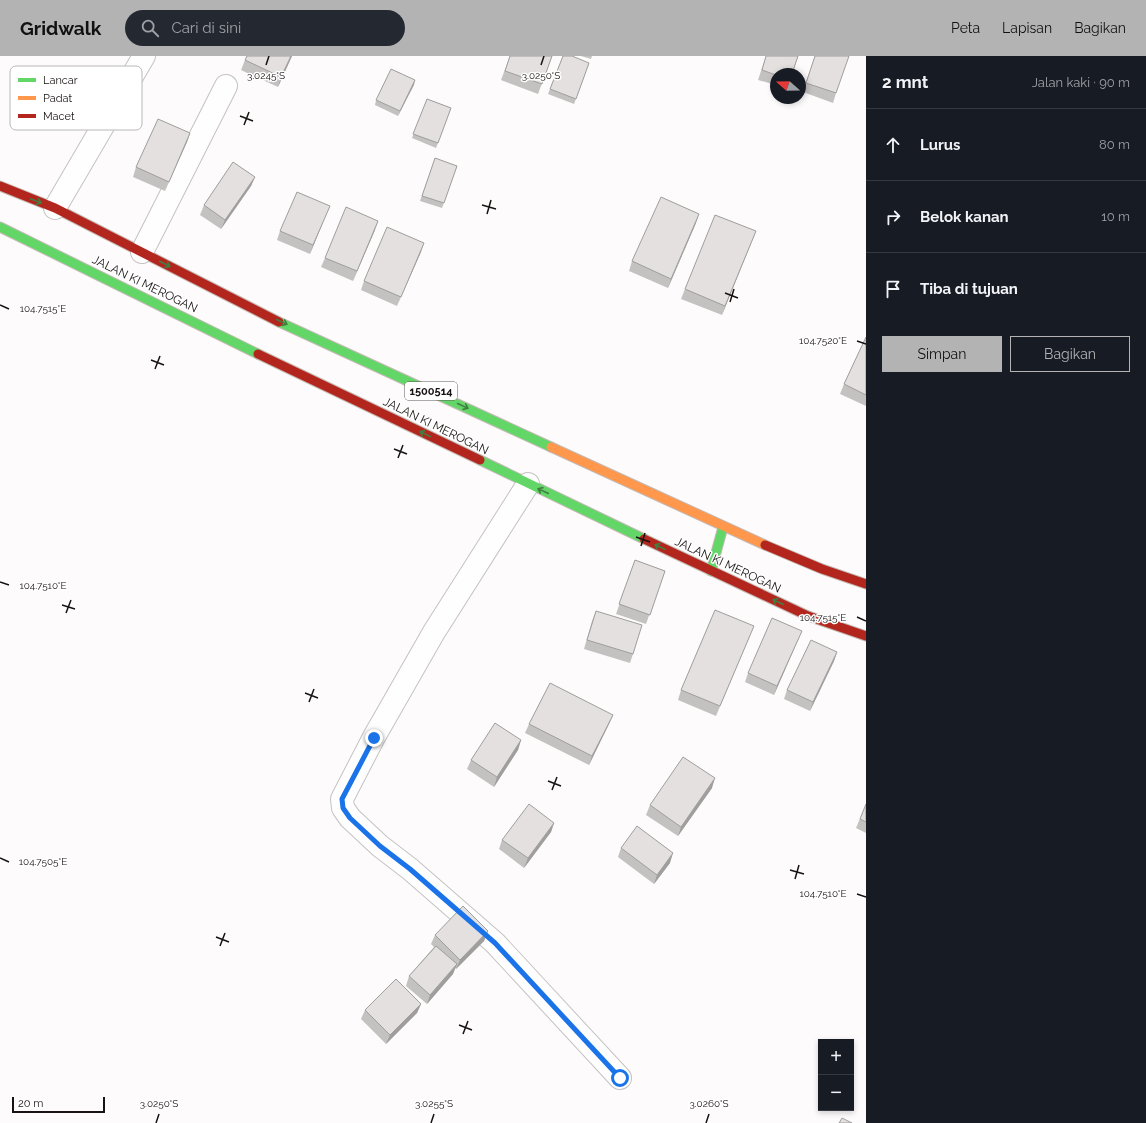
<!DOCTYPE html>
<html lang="id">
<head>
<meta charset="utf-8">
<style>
	:root { --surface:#171b24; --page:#242831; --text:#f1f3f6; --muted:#9ea1a6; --line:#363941; --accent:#b3b3b4 }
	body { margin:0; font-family:Raleway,sans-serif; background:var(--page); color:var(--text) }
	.controls { position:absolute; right:12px; bottom:12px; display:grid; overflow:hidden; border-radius:0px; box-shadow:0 2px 6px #0003 }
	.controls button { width:36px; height:36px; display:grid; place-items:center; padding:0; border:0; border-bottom:1px solid var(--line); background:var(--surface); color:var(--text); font:20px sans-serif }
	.compass { position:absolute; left:770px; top:12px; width:36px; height:36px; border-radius:50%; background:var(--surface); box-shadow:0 2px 6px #0003; rotate:290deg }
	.scale { position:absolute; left:12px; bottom:10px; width:93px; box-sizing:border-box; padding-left:4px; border:2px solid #181312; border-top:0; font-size:11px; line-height:14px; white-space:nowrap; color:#181312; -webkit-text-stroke:3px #fff; paint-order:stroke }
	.stop { position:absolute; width:12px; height:12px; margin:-9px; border:3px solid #1a73e8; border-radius:50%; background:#fff }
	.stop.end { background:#1a73e8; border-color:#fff; box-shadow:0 1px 4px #0008 }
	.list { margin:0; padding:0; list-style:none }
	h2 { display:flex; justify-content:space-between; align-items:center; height:52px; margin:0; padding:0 16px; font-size:17px }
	h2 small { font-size:13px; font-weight:400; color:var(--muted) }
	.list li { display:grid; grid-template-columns:26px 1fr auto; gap:12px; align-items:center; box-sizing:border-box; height:72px; padding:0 16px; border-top:1px solid var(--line) }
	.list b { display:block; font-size:15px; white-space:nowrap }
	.list em { font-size:13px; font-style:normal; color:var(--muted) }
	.actions { display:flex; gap:8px; padding:12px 16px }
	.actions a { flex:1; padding:9px 0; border:1px solid var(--accent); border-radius:0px; text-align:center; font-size:14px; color:var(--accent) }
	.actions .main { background:var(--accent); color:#111 }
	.icon { flex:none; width:22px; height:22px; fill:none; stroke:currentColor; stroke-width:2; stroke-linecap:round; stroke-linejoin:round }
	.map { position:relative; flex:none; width:866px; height:1067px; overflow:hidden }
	header { display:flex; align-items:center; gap:24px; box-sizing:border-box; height:56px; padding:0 20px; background:var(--accent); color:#111 }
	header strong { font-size:19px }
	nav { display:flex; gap:22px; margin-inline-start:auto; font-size:14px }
	.search { width:280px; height:36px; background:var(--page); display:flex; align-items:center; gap:10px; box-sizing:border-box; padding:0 14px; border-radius:22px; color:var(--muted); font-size:15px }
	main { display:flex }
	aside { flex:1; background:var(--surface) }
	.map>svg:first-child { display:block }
</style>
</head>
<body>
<header>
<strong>Gridwalk</strong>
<div class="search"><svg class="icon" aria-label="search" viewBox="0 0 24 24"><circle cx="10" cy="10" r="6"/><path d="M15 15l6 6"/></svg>Cari di sini</div>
<nav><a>Peta</a><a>Lapisan</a><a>Bagikan</a></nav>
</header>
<main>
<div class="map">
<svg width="866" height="1067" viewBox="0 0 866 1067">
	<rect width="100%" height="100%" fill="#fdfbfb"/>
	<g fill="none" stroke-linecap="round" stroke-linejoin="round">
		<g stroke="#c5c2c2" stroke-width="24">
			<g id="street">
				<polyline points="55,152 144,0"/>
				<polyline points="142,196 226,30"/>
				<polyline points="528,428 434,576 374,681 342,743 343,752 350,762 380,790 410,813 495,887 620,1022"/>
			</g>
		</g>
		<g stroke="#c4bab5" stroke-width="11">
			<g id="fast">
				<polyline points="0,171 258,298"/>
				<polyline points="279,266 551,391"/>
				<polyline points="480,404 644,483"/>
				<polyline points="711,515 723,471"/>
			</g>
		</g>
		<g stroke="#c4bab5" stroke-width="11">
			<polyline id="slow" points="551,391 765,489"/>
		</g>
		<g stroke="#c4bab5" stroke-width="11">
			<g id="jam">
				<polyline points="0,130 55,152 279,266"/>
				<polyline points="258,298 480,404"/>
				<polyline points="644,483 808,560 866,580"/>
				<polyline points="765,489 822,513 866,528"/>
			</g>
		</g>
		<use href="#street" stroke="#fffefe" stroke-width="22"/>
		<use href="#fast" stroke="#63d668" stroke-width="9"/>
		<use href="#slow" stroke="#ff974d" stroke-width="9"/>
		<use href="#jam" stroke="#b3261e" stroke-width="9"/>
	</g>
	<g fill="#c4c1c1">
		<polygon points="292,0 278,31 241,14 245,4"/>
		<polygon points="510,0 552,0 538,38 501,24"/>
		<polygon points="563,0 589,7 574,48 548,38"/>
		<polygon points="581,0 592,0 591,3"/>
		<polygon points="766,0 798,0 776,18 776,29 758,24"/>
		<polygon points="815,0 836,37 833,47 803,36"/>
		<polygon points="415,24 398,60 375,49 376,44"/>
		<polygon points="427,43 451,52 436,92 412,82"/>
		<polygon points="190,77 187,86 165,135 133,121 136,111"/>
		<polygon points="435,102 457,110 442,152 420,145"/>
		<polygon points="255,121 251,130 221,173 200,159 204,149"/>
		<polygon points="326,159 310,198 277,184 280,175"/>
		<polygon points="696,167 668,232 629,215 632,205"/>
		<polygon points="375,174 353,225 321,211 325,202"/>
		<polygon points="756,175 722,259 681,243 685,233"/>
		<polygon points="421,196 397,250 361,234 364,225"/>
		<polygon points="866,281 866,350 840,338 844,328"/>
		<polygon points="635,504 665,515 646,568 616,558"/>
		<polygon points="596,555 633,598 630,607 584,593 592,565"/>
		<polygon points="750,579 716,660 678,644 681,634"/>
		<polygon points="798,584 774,639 745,626 748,617"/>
		<polygon points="837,596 834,605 810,655 784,643 787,634"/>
		<polygon points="613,659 609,668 589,709 525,677 529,668"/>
		<polygon points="521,684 518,694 494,731 467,713 471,704"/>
		<polygon points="712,732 678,780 646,759 650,749"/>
		<polygon points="866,748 866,777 856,772"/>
		<polygon points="554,767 551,776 524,812 499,793 502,784"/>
		<polygon points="621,792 670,807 654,828 618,801"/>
		<polygon points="488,875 484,885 456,913 455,912 453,918 427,948 406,930 409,920 434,891 431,888 435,879"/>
		<polygon points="421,948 417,957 386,988 361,963 365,954"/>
	</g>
	<g fill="#a09d9d">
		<polygon points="291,0 292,0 278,31 281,21"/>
		<polygon points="415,24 414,29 398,60 400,55"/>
		<polygon points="190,77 187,86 165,135 169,126"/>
		<polygon points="255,121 251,130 221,173 225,164"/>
		<polygon points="330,150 326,159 310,198 313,189"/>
		<polygon points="699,158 696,167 668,232 671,223"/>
		<polygon points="378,165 375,174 353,225 357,215"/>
		<polygon points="756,175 752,185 722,259 725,250"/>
		<polygon points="424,187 421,196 397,250 401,241"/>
		<polygon points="802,575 798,584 774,639 777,630"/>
		<polygon points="837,596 834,605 810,655 813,646"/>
		<polygon points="613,659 609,668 589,709 592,700"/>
		<polygon points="521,684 518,694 494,731 497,721"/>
		<polygon points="715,722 712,732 678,780 681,771"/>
		<polygon points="554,767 551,776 524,812 528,802"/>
		<polygon points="673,797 670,807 654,828 657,819"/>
		<polygon points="488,875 484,885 456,913 460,904"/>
		<polygon points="457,908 453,918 427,948 430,939"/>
		<polygon points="421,948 417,957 386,988 390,979"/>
	</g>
	<g fill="#e4e0e0" stroke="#a09d9d">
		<polygon points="247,0 291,0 281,21 245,4"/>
		<polygon points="510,0 552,0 542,28 505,15"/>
		<polygon points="563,0 572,0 589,7 576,43 550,33"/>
		<polygon points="766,0 798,0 792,18 776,18 776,19 762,14"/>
		<polygon points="815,0 849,0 836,37 806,27"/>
		<polygon points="391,13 415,24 400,55 376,44"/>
		<polygon points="427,43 451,52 438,87 413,78"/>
		<polygon points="158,63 190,77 169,126 136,111"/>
		<polygon points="435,102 457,110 444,147 422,140"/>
		<polygon points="233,106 255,121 225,164 204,149"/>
		<polygon points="297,136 330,150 313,189 280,175"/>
		<polygon points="661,141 699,158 671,223 632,205"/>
		<polygon points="346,151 378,165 357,215 325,202"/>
		<polygon points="715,159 756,175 725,250 685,233"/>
		<polygon points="387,171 424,187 401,241 364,225"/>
		<polygon points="866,281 866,339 844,328"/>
		<polygon points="635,504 665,515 650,559 619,548"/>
		<polygon points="715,554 754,570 720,650 681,634"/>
		<polygon points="596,555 642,569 633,598 587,584"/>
		<polygon points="772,562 802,575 777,630 748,617"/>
		<polygon points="811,584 837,596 813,646 787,634"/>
		<polygon points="550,627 613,659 592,700 529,668"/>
		<polygon points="495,667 521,684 497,721 471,704"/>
		<polygon points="683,701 715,722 681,771 650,749"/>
		<polygon points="529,748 554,767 528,802 502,784"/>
		<polygon points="866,748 866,766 860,763"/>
		<polygon points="637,770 673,797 657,819 621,792"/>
		<polygon points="463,850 488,875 460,904 435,879"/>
		<polygon points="436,890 457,908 430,939 409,920"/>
		<polygon points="396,923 421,948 390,979 365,954"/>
		<polygon points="842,1062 852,1067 839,1067"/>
	</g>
	<defs><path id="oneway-shaft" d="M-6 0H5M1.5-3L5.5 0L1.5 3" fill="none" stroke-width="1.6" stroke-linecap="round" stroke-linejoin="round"/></defs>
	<g stroke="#417e41">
		<use href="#oneway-shaft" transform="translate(36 145) rotate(22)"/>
		<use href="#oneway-shaft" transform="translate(165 208) rotate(27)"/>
		<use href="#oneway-shaft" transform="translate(282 266) rotate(25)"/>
		<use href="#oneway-shaft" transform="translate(463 350) rotate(25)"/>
		<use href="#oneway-shaft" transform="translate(425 378) rotate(-154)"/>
		<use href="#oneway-shaft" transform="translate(543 435) rotate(-155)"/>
		<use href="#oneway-shaft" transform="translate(660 491) rotate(-155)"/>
		<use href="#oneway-shaft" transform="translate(778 546) rotate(-155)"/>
	</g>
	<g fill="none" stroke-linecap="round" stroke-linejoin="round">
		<polyline stroke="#1a73e8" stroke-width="5" points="374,682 342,743 343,752 350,762 380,790 410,813 495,887 620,1022"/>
	</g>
	<path fill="none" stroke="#181312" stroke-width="1.5" d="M266 9 269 0M541 9 544 0M240 60 253 65M244 69 249 56M482 149 496 153M487 158 491 144M725 237 738 242M730 246 734 233M0 249 9 253M857 285 866 288M151 304 164 309M155 313 160 300M394 393 407 398M398 402 403 389M636 481 650 486M641 490 645 477M0 526 9 529M62 549 75 553M66 557 71 544M857 561 866 565M305 637 318 642M309 646 314 633M548 725 561 730M552 734 557 721M0 802 9 806M790 814 804 818M795 823 799 809M857 838 866 841M216 881 229 886M220 890 225 877M459 969 472 974M463 978 468 965M156 1067 159 1058M431 1067 434 1058M706 1067 709 1058"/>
	<g text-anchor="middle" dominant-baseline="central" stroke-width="3" stroke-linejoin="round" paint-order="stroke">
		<rect fill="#fff" stroke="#5d5a59" stroke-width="1" x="405" y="326" width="52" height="18" rx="3"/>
		<g font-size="11" font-weight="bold" fill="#181312">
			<text x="431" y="335">1500514</text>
		</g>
		<g font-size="12" fill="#181312" stroke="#fff">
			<text transform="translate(145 228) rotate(26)">JALAN KI MEROGAN</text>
			<text transform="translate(436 370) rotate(26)">JALAN KI MEROGAN</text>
			<text transform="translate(728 509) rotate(25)">JALAN KI MEROGAN</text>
		</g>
	</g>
	<rect x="10" y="10" width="132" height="64" rx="6" fill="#fff" stroke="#bab8b8" stroke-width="1"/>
	<rect x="18" y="22" width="18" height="4" fill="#63d668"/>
	<rect x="18" y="40" width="18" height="4" fill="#ff974d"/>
	<rect x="18" y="58" width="18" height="4" fill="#b3261e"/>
	<g font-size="11" fill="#181312">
		<text x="43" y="28">Lancar</text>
		<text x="43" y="46">Padat</text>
		<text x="43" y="64">Macet</text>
	</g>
	<g font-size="10" text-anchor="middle" fill="#181312" stroke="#fff" stroke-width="3" stroke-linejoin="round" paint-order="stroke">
		<text x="266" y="23">3.0245°S</text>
		<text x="541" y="23">3.0250°S</text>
		<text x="43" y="256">104.7515°E</text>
		<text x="823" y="288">104.7520°E</text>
		<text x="43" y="533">104.7510°E</text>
		<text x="823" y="565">104.7515°E</text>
		<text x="43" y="809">104.7505°E</text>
		<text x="823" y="841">104.7510°E</text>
		<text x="159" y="1051">3.0250°S</text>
		<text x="434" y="1051">3.0255°S</text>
		<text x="709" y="1051">3.0260°S</text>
	</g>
</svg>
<div class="controls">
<button>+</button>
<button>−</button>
</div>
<svg class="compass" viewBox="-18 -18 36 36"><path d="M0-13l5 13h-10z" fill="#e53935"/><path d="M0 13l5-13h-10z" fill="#9ea1a6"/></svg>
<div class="scale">20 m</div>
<div class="stop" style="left:620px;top:1022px"></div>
<div class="stop end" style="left:374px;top:682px"></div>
</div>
<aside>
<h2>2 mnt<small>Jalan kaki · 90 m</small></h2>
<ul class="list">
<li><svg class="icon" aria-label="ahead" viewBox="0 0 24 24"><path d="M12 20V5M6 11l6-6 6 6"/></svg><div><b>Lurus</b></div><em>80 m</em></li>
<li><svg class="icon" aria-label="right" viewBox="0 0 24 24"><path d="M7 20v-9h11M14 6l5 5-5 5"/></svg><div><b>Belok kanan</b></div><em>10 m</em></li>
<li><svg class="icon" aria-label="arrive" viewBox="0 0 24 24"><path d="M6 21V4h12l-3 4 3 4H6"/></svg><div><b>Tiba di tujuan</b></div></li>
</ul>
<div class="actions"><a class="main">Simpan</a><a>Bagikan</a></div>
</aside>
</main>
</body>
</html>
